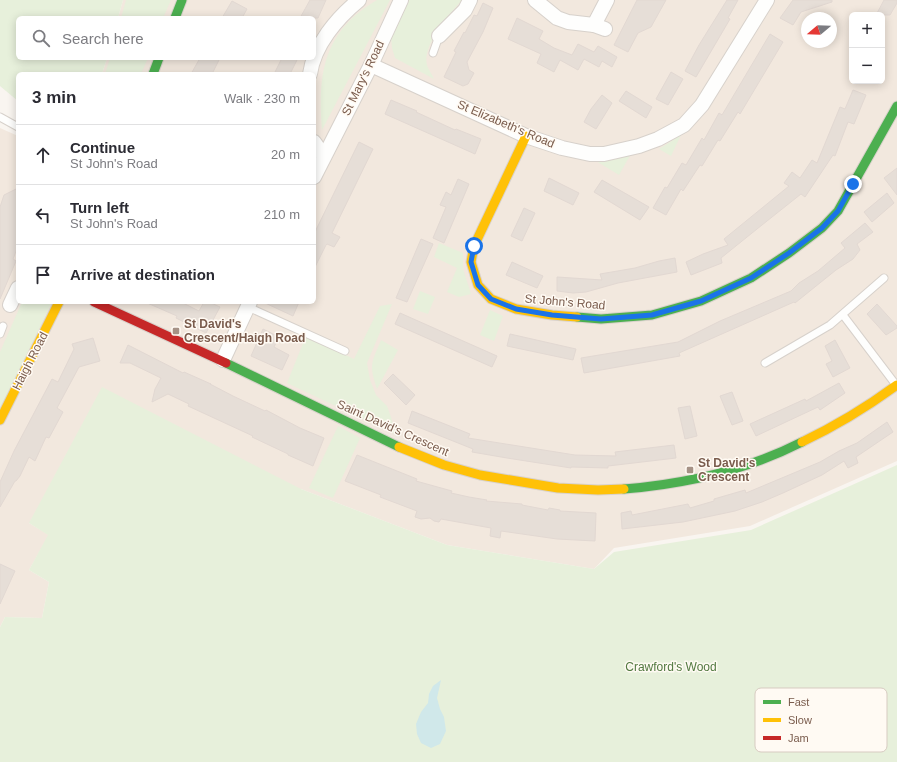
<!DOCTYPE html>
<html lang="en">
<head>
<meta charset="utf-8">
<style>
	:root { --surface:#fff; --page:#f7f7f7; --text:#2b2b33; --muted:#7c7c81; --line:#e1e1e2 }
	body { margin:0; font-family:Helvetica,sans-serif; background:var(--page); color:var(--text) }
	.controls { position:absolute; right:12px; top:12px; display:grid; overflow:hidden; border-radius:6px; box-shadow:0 2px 10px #0003 }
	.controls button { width:36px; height:36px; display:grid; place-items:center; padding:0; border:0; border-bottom:1px solid var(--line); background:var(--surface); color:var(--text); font:20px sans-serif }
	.compass { position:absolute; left:801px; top:12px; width:36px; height:36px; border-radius:50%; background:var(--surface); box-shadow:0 2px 10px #0003; rotate:251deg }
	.stop { position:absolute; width:12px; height:12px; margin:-9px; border:3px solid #1a73e8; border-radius:50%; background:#fff }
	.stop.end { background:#1a73e8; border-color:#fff; box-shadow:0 1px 4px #0008 }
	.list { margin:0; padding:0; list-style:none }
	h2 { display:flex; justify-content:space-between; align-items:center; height:52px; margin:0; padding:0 16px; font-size:17px }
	h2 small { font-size:13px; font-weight:400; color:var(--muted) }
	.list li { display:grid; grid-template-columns:26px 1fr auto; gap:12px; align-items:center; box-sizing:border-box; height:60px; padding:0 16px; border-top:1px solid var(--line) }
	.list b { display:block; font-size:15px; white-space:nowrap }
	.list p { margin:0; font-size:13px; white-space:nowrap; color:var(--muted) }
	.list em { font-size:13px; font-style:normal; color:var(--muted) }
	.icon { flex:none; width:22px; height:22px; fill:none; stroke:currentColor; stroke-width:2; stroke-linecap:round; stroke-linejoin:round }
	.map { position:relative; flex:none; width:897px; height:762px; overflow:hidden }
	.search { position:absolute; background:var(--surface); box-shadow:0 2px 10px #0003; left:16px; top:16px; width:300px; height:44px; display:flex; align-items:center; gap:10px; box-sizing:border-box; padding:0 14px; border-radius:6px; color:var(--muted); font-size:15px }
	.panel { position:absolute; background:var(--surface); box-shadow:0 2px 10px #0003; left:16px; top:72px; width:300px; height:232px; border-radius:6px }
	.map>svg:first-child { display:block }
</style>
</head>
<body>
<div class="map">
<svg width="897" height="762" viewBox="0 0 897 762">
	<rect width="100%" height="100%" fill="#f9f5f0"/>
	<path fill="#f2e8de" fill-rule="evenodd" d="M123 0H897V461L750 526 614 548 594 569 447 545 301 489 29 523 49 535 29 570 49 582 42 618 5 617 0 627V128L18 136V302H314V74H102L107 58H314V18H118ZM852 15H882V81H852ZM807 18H831V42H807Z"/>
	<g fill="#e7f0db">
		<polygon points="0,0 123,0 118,18 18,18 18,58 107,58 102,74 18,74 18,101 0,86"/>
		<polygon points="126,0 171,0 163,18 121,18"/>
		<path d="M377 0H390L322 130C317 73 324 31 377 0Z"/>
		<path d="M409 0H462C450 14 422 44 427 65 428 69 432 74 434 79L395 58 392 48 391 37Z"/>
		<polygon points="110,58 148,58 141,74 105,74"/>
		<polygon points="681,135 671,156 659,149"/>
		<polygon points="632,152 619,175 596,161"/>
		<polygon points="439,243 463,253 463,269 471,294 459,297 447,292 457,268 434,257"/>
		<polygon points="420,291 435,297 428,314 413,309"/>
		<polygon points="22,302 52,302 0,410 0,352"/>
		<polygon points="392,304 367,363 370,380 376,395 387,406 391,417 395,434 287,383 306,336 354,359 380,306"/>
		<polygon points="490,310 503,316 494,341 480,335"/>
		<path d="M381 340 398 350 377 389C369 364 371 364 381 340Z"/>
		<polygon points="102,387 301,489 447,545 594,569 614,552 751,530 897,465 897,762 0,762 0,627 5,617 42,618 49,582 29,570 48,535 29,523"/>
		<polygon points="338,426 360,438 333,498 309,488"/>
	</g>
	<polygon fill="#d0e8ea" points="441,680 437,698 440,709 444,717 446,731 440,744 431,748 421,743 417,734 416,724 421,712 428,703 429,694 433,686"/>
	<g fill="#e6ded7" stroke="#e2d8d2">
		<polygon points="310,0 326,0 318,18 300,18"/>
		<polygon points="637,0 666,0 651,27 638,33 628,52 614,45"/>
		<polygon points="727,0 738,0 728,18 730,19 696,77 685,71 699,45"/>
		<polygon points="793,0 832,0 832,2 801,12 793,25 780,18"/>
		<polygon points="884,0 897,0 897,3 890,15 876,15"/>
		<polygon points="232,1 247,9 242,18 222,18"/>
		<polygon points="483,3 493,8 483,32 467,62 469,70 474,73 468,84 463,86 444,77 456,52 454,51 464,32 465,33 474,15 477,16"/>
		<polygon points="517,18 543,31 539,39 554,48 572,55 578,44 594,52 598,46 617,57 612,67 602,61 599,67 584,59 578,70 560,60 554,72 537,63 541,54 508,39"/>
		<polygon points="770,34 783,42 740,114 738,112 720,141 718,140 702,166 700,165 683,191 681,189 666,215 653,208 665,187 667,188 682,163 686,165 702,138 704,140 719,113 722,115"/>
		<polygon points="200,58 220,58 212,74 191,74"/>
		<polygon points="282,58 298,58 290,74 274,74"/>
		<polygon points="671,72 683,79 668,105 656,99"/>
		<polygon points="853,90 866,95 854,124 848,122 835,156 833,155 805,197 801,194 762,225 721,258 722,263 691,275 686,262 703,254 728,245 724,239 789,186 784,183 792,172 800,178 812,160 817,163 840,107 845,109"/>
		<polygon points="626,91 652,107 646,118 619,101"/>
		<polygon points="602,95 612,103 596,129 584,122 591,109"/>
		<polygon points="391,100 417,111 416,112 455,130 456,129 481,139 475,154 385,114"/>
		<polygon points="359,142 373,149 332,233 340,237 334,247 327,244 326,245 314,269 314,234"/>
		<polygon points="897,168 897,195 884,178"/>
		<polygon points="549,178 579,193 573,205 544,191"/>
		<polygon points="458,179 469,184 444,243 433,238 446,207 440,205 446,192 451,195"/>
		<polygon points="602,180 649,207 640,220 594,192"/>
		<polygon points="18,188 18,246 13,259 16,261 0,299 0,207 4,195"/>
		<polygon points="887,193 894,203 872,222 864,212"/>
		<polygon points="524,208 535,213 522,241 511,236"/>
		<polygon points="865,223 873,232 857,244 860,250 853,259 836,270 795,303 794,302 679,353 680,356 584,373 581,358 678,342 720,321 791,291 799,283 818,271 845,248 841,243"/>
		<polygon points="421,239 433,244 407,302 396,298"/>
		<polygon points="675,258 677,272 618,283 586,292 573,293 557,291 557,277 602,280 600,274 635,268 659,261"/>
		<polygon points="512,262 543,276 537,288 506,275"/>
		<polygon points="145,302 181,302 199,311 204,302 209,302 220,307 206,333 176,318 177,316"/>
		<polygon points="263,302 299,302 293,316"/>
		<polygon points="877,304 897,326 897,328 886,335 867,314"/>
		<polygon points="400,313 497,356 492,367 395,324"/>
		<polygon points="263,329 279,337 274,347 289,355 282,370 251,356"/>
		<polygon points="510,334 576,349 573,360 507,346"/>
		<polygon points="93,338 100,361 79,367 57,408 63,412 49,438 46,437 35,461 29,457 20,476 16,481 15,481 0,507 0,482 14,451 52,379 58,382 74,349 72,344"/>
		<polygon points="835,340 850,368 833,377 826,364 832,361 825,346"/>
		<polygon points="128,345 183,373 184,372 211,384 210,384 233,396 265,411 266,410 300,428 324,438 313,466 288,455 288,454 252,437 253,436 188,406 189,404 168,394 152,402 155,389 161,378 130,363 120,363"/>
		<polygon points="393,374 415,395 406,405 384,383"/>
		<polygon points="839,383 845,393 820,410 818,407 756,436 750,424 805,399 806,401"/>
		<polygon points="732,392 743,421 732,425 720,396"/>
		<polygon points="690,406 697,436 685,439 678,408"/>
		<polygon points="412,411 470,434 468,438 575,455 616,456 615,452 674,445 676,458 608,466 608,468 571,467 571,468 507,458 472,452 473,449 408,423"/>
		<polygon points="887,422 893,432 856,457 858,463 848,468 844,461 822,475 783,493 762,502 735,511 683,522 622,529 621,513 631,511 632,515 688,504 690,508 714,501 714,499 745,490 746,493 820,462 839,451 857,443"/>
		<polygon points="357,455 417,479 416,481 452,491 451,493 469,497 487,500 486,501 522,504 522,505 548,510 549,508 560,510 560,511 596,513 595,541 557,539 501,531 500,538 490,536 491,528 441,519 439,522 434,521 430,518 421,519 415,517 417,511 380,497 381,495 345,481"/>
		<polygon points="0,564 15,571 0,604"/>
	</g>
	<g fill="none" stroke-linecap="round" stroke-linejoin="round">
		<g stroke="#d7d1cb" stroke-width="9">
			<g id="lane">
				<polyline points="433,53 439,36"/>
				<polyline points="0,117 18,127"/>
				<polyline points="248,307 345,351"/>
				<polyline points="843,315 896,385"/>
				<polyline points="0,334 3,326"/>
				<polyline points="765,363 830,325 884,278"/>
			</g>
		</g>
		<g stroke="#d7d1cb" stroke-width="16">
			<g id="street">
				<polyline points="535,0 557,18 568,22 594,25"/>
				<polyline points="605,29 594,25 607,0"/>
				<polyline points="439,36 465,10 470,0"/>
				<polyline points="371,65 526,136 562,148 590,154 604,154 639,146 658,139 684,125 702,105 767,0"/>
				<path d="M310 74C314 45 337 18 359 0"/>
				<polyline points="314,142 324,156"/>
				<polyline points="314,177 371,65 401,0"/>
				<polyline points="10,305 18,288"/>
				<polyline points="223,360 250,302"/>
			</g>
		</g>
		<g stroke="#d9d2cb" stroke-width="11">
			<g id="fast">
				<polyline points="175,18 182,0"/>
				<polyline points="153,74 159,58"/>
				<polyline points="577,317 601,319 652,315 701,301 751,278 789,253 822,228 838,211 897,106"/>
				<polyline points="226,363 399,447"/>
				<path d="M624 489C685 484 747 470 802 442"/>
			</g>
		</g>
		<g stroke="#d9d2cb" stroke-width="11">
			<g id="slow">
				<polyline points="526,136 474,246 471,262 478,285 491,299 516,309 552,315 577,317"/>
				<polyline points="0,420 59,302"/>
				<path d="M802 442C836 426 867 407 897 385"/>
				<polyline points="399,447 444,465 480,475 558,488 598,490 624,489"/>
			</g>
		</g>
		<g stroke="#d9d2cb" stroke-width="11">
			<polyline id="jam" points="94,302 226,363"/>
		</g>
		<use href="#lane" stroke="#fefefd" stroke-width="7"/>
		<use href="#street" stroke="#fefefd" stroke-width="14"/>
		<use href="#fast" stroke="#4caf50" stroke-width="9"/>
		<use href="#slow" stroke="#ffc107" stroke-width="9"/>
		<use href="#jam" stroke="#c62828" stroke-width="9"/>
	</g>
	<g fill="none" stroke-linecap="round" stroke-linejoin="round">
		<polyline stroke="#1a73e8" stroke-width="5" points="474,246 471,262 478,285 491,299 516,309 552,315 601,319 652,315 701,301 751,278 789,253 822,228 838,211 853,184"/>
	</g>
	<g fill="#a69286" stroke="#fffaf3" stroke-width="1.5">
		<rect x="172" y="327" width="8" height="8" rx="2"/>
		<rect x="686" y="466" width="8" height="8" rx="2"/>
	</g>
	<g text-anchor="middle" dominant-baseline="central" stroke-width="3" stroke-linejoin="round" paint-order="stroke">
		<g font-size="12" fill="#7a5c4d" stroke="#fffaf3">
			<text transform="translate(363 78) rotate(-64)">St Mary's Road</text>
			<text transform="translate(506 124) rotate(23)">St Elizabeth's Road</text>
			<text transform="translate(565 302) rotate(5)">St John's Road</text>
			<text transform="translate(30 361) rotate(-63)">Haigh Road</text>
			<text transform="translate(393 428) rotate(24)">Saint David's Crescent</text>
		</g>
		<g font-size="12" font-weight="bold" fill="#7a5c4d" stroke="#fffaf3" text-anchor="start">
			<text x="184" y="324">St David's<tspan x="184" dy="14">Crescent/Haigh Road</tspan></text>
			<text x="698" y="463">St David's<tspan x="698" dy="14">Crescent</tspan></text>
		</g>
		<g font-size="12" fill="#537a41" stroke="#fffaf3">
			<text x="671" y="667">Crawford's Wood</text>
		</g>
	</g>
	<rect x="755" y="688" width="132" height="64" rx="6" fill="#fffaf3" stroke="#d7cbc1" stroke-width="1"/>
	<rect x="763" y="700" width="18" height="4" fill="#4caf50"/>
	<rect x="763" y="718" width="18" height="4" fill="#ffc107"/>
	<rect x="763" y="736" width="18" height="4" fill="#c62828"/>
	<g font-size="11" fill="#7a5c4d">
		<text x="788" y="706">Fast</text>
		<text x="788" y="724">Slow</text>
		<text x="788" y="742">Jam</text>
	</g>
</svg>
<div class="controls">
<button>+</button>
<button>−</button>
</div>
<svg class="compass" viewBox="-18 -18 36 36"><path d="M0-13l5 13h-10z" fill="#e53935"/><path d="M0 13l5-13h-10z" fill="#7c7c81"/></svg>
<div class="stop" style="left:474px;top:246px"></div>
<div class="stop end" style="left:853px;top:184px"></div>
<div class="search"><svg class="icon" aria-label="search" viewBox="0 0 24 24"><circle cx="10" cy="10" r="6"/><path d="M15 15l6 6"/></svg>Search here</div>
<section class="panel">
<h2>3 min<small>Walk · 230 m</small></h2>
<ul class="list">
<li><svg class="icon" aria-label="ahead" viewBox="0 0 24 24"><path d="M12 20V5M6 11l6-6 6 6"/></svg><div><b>Continue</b><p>St John's Road</p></div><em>20 m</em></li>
<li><svg class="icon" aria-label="left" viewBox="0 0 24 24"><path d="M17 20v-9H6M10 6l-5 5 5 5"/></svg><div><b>Turn left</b><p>St John's Road</p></div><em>210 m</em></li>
<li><svg class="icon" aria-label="arrive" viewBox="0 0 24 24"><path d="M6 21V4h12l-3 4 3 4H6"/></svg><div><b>Arrive at destination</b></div></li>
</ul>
</section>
</div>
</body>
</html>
